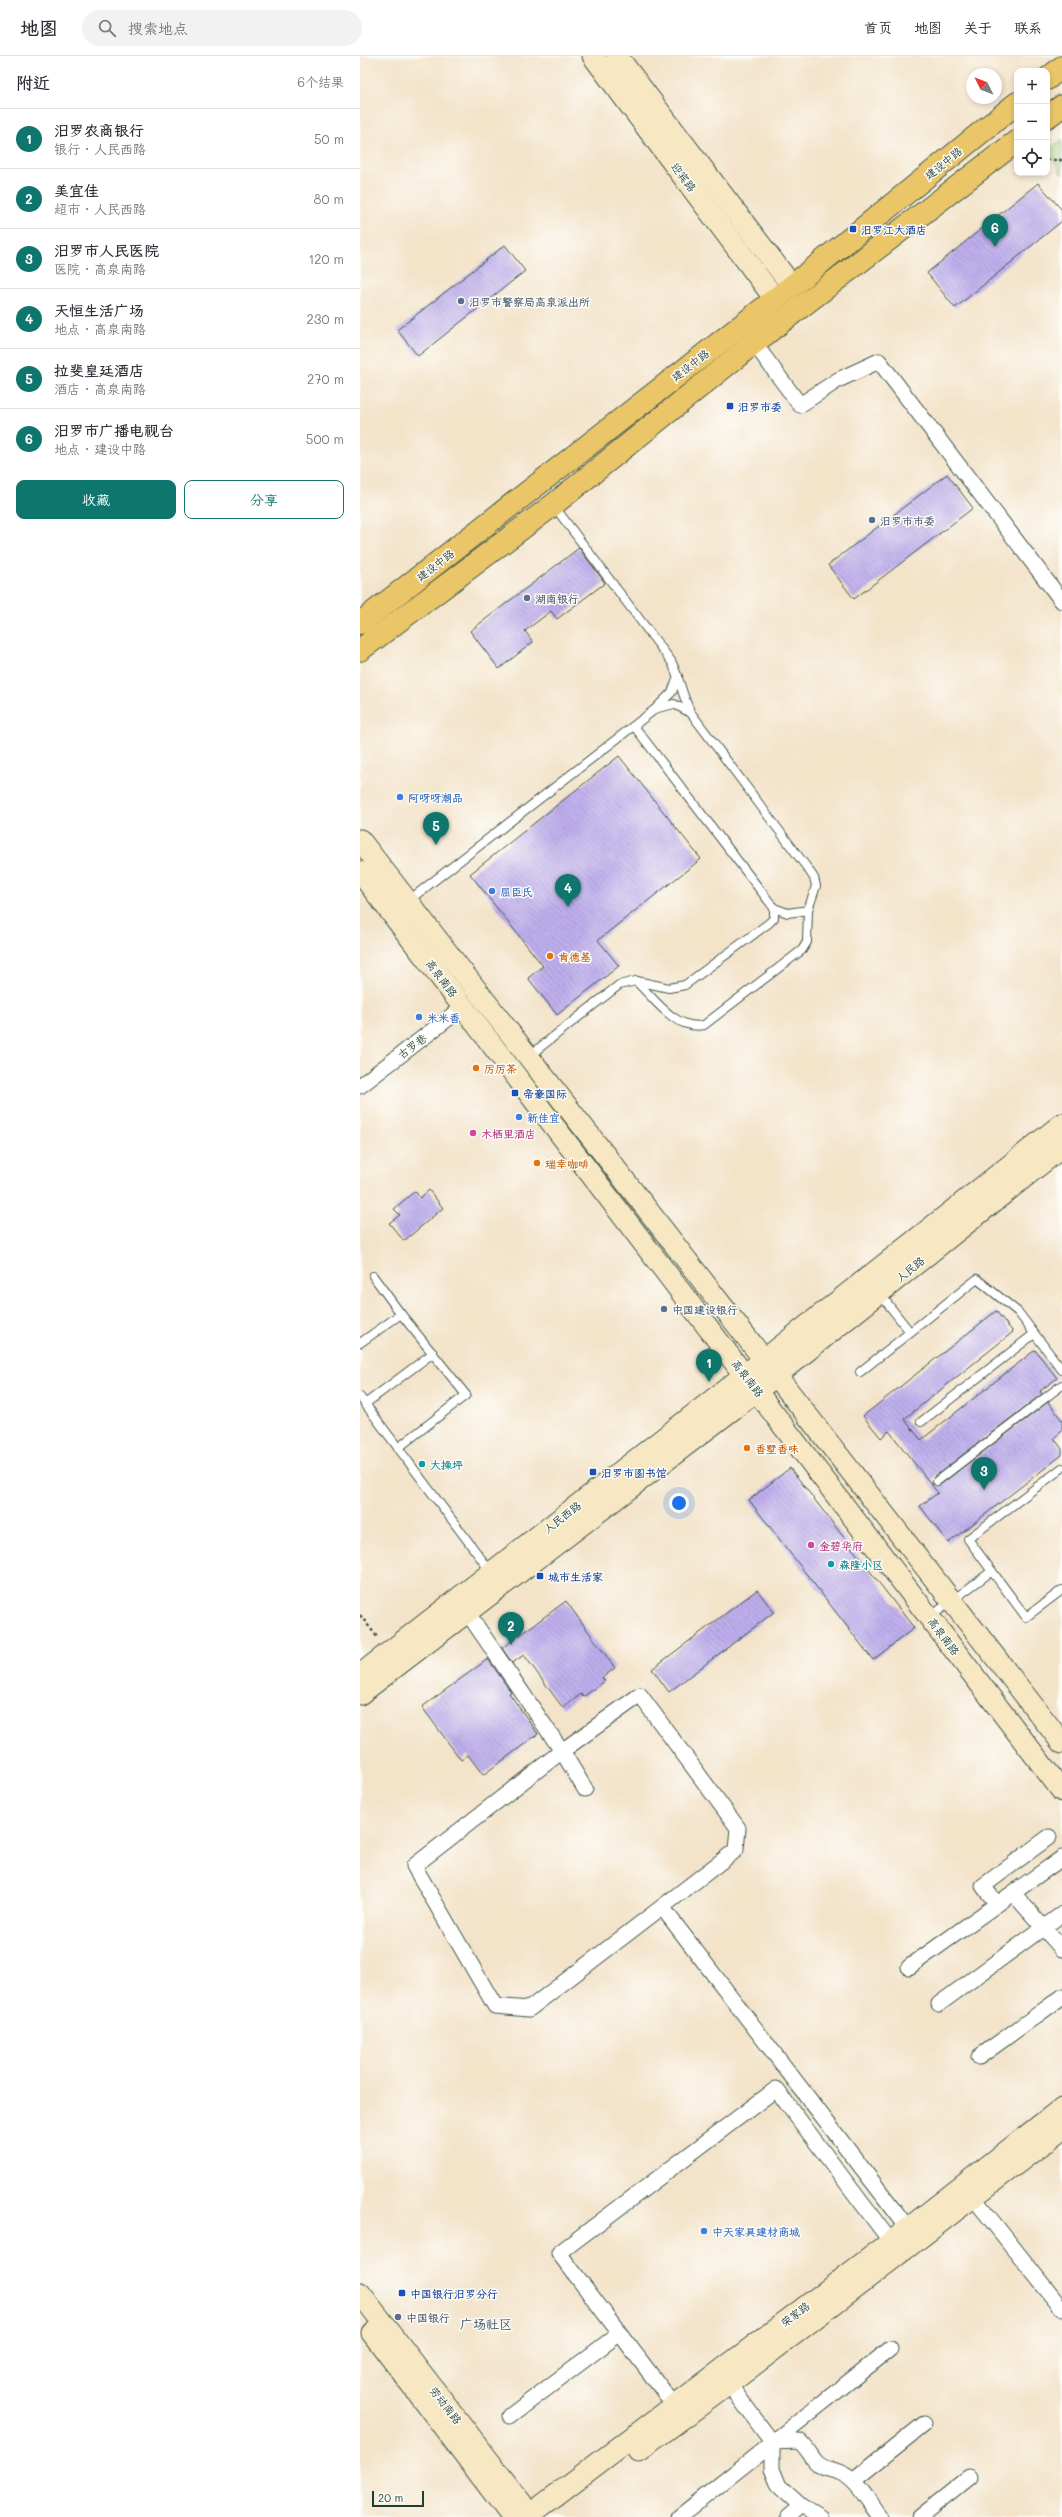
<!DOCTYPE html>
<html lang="zh">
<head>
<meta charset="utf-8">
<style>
	:root { --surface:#fff; --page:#f2f2f3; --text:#2b2b33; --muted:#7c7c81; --line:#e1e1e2; --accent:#0f766e }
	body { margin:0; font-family:Mali,"LXGW WenKai TC",sans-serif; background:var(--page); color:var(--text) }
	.controls { position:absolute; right:12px; top:12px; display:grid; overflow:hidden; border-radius:8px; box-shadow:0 2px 6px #0003 }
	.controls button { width:36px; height:36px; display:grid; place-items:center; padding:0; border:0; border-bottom:1px solid var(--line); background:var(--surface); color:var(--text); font:20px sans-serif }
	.compass { position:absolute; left:606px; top:12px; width:36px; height:36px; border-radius:50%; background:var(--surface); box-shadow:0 2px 6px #0003; rotate:312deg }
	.scale { position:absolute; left:12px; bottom:10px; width:52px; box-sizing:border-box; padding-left:4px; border:2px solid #1f3d34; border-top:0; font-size:11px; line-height:14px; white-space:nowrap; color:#1f3d34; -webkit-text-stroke:3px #fdfcf7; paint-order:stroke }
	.you { position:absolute; left:319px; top:1447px; width:14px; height:14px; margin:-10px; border:3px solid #fff; border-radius:50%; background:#1a73e8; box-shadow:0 0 0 6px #1a73e833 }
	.badge { display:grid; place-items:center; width:26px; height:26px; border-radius:50%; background:var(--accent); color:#fff; font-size:13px; font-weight:700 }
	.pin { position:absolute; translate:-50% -33px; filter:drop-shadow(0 1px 2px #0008) }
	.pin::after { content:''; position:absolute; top:21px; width:14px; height:12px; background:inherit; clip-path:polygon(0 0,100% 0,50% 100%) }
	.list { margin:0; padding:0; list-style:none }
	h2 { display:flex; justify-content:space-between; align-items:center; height:52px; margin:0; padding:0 16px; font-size:17px }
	h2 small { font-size:13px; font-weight:400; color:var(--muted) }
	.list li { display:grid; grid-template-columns:26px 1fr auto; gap:12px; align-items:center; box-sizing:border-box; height:60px; padding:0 16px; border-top:1px solid var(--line) }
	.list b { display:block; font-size:15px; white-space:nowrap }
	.list p { margin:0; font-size:13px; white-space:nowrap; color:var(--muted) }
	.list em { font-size:13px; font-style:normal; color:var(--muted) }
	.actions { display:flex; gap:8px; padding:12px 16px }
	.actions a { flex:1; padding:9px 0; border:1px solid var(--accent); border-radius:8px; text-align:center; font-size:14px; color:var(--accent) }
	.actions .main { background:var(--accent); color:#fff }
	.icon { flex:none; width:22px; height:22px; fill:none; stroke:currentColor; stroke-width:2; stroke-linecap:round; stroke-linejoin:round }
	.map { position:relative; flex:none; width:702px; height:2461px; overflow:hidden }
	header { display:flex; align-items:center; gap:24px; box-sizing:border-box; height:56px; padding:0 20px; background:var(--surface); border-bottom:1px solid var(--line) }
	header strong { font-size:19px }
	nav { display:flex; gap:22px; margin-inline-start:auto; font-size:14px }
	.search { width:280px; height:36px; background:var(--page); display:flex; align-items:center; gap:10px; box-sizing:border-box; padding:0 14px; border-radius:22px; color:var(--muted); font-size:15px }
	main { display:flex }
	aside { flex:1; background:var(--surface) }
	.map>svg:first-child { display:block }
</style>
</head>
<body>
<header>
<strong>地图</strong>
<div class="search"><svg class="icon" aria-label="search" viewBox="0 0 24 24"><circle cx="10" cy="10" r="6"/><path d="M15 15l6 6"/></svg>搜索地点</div>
<nav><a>首页</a><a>地图</a><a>关于</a><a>联系</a></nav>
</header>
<main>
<aside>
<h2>附近<small>6个结果</small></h2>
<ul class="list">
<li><span class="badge">1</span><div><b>汨罗农商银行</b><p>银行 · 人民西路</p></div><em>50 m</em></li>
<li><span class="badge">2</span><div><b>美宜佳</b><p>超市 · 人民西路</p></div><em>80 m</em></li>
<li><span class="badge">3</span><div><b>汨罗市人民医院</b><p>医院 · 高泉南路</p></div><em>120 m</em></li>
<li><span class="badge">4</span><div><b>天恒生活广场</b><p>地点 · 高泉南路</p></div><em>230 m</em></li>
<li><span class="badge">5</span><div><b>拉斐皇廷酒店</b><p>酒店 · 高泉南路</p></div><em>270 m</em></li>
<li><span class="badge">6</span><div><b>汨罗市广播电视台</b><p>地点 · 建设中路</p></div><em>500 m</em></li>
</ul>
<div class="actions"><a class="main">收藏</a><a>分享</a></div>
</aside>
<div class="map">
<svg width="702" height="2461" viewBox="0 0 702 2461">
	<defs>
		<pattern id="park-dots" width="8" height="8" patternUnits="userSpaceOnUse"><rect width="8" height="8" fill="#9bc774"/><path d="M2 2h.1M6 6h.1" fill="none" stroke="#7ea360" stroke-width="1.8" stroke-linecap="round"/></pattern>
		<pattern id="building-back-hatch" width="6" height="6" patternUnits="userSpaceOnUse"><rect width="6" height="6" fill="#beaeed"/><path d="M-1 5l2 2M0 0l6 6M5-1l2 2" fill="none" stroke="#9a8fc1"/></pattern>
	</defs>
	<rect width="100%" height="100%" fill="#fdfcf7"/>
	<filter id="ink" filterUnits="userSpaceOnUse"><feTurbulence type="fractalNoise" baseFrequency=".025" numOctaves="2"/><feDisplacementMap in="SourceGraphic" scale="8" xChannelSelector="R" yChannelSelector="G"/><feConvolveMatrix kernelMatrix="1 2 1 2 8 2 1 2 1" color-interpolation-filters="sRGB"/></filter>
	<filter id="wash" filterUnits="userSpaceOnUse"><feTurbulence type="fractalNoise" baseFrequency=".012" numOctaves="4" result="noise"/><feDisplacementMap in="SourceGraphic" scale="16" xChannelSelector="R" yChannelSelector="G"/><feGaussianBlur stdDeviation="0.9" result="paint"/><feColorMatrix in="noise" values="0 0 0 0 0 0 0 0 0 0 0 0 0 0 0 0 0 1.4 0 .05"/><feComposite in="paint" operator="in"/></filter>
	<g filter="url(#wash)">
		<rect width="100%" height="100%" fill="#f3e3c9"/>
		<polygon fill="url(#park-dots)" stroke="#5d8254" points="702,83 702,119 688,94"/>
		<g id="blocks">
			<g fill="url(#building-back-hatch)">
				<polygon points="678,127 702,154 702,165 595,252 567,217"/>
				<polygon points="145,189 165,215 58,300 37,274"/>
				<polygon points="587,418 613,452 494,543 468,509"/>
				<polygon points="219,492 245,527 197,563 191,555 165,575 173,586 139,613 110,575"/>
				<polygon points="259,700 341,803 238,884 259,910 197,959 168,922 183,910 110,818"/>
				<polygon points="69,1134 83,1152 44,1185 29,1167 40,1159 34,1153 55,1135 60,1142"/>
				<polygon points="636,1255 653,1276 544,1363 561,1384 675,1294 697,1322 680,1335 682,1338 574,1421 572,1428 580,1429 688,1346 702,1364 702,1375 694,1382 702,1393 702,1399 588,1487 560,1450 578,1437 529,1375 521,1382 503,1360"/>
				<polygon points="430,1412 554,1572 513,1604 389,1444"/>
				<polygon points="397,1534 414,1556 309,1636 292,1613"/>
				<polygon points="206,1545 255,1612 242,1622 245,1625 223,1641 221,1638 203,1652 164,1599 152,1607 142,1592"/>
				<polygon points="128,1603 151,1636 149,1637 178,1678 123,1719 108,1699 101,1704 62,1651"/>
			</g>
		</g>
	</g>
	<g filter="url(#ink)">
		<use href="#blocks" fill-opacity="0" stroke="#3f564a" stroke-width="1"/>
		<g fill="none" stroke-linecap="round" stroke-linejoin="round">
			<g stroke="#3f564a" stroke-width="10">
				<g id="lane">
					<polyline points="298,652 314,648 329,656"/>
					<polyline points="274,670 414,852 428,857 448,854"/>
					<polyline points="48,845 294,654 312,636 318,620"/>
					<polyline points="277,925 309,932 325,929 409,867 414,862 414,852"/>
					<path d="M169 1000 259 929 276 925C294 942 315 975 344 969L442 894 447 886 448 854 456 830 454 822 448 813 331 657C322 640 320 622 311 605L194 450"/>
					<polyline points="13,1220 41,1258 106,1339 38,1392"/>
					<polyline points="520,1238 550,1276"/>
					<polyline points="0,1287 41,1258"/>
					<polyline points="500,1316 617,1223 658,1256 702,1314"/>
					<polyline points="0,1341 131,1516"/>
					<polyline points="5,1348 73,1297"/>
					<polyline points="561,1366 674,1278"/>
					<polyline points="702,1412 608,1483 666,1561 702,1534"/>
					<polyline points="577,1425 702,1329"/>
					<polyline points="570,1561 632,1515"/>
				</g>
			</g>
			<g stroke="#3f564a" stroke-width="17">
				<g id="street">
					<polyline points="394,287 440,349 478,324 519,305 702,545"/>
					<polyline points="0,1030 103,951"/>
					<polyline points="107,1556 202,1695 225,1733"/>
					<polyline points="653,1837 702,1893"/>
					<polyline points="637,1848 623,1830 689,1781"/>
					<polyline points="302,1851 376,1794 378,1772 280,1639 202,1695 54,1810 135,1950 169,1953 302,1851 548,2172"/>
					<polyline points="549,1911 702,1802"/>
					<polyline points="579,1948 702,1858"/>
					<polyline points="619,2001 702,1941"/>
					<polyline points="613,2141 702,2253"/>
					<polyline points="363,2320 412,2386 412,2413 419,2430 441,2450 460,2461"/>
					<polyline points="314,2349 199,2197 416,2033 531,2186"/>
					<polyline points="150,2360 260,2277"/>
					<path d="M412 2386 439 2385C448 2392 449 2398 456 2406 463 2414 473 2413 481 2417 498 2424 509 2447 520 2461"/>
					<polyline points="493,2425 564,2368"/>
					<polyline points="319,2461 530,2293"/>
					<polyline points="428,2461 441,2450"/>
					<polyline points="559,2461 609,2421"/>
				</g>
			</g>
			<g stroke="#3f564a" stroke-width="23">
				<g id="secondary">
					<polyline points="233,0 415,243"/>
					<polyline points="257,0 432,230"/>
					<polyline points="0,784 702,1687"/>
					<polyline points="0,816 702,1735"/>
					<polyline points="0,1619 405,1303 702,1068"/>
					<polyline points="0,1638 398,1334 702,1091"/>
					<polyline points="0,2237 172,2461"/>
					<polyline points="12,2277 152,2461"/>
					<polyline points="278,2395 369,2328 702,2073"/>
					<polyline points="167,2461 531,2186 702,2052"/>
				</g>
			</g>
			<g stroke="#3f564a" stroke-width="24">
				<g id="primary">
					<polyline points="687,23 702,11"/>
					<polyline points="687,61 702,50"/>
					<polyline points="0,567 432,230 657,47"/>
					<polyline points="0,594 193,449 394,287 657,85"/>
				</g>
			</g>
			<g stroke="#3f564a" stroke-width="2.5" stroke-dasharray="3 3" stroke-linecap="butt">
				<polyline points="687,104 702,104"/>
				<polyline points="0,1559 18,1582"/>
			</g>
			<use href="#lane" stroke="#fff" stroke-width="8"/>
			<use href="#street" stroke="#fff" stroke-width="15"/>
			<use href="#secondary" stroke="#f7e8c3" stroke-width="21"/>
			<use href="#primary" stroke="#ebc669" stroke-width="22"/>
		</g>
	</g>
	<g fill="#1a4fb4" stroke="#fdfcf7" stroke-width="1.5">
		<rect x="489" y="169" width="8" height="8" rx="2"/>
		<rect x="366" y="346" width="8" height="8" rx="2"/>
		<rect x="151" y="1033" width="8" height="8" rx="2"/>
		<rect x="229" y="1412" width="8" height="8" rx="2"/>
		<rect x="176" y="1516" width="8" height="8" rx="2"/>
		<rect x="38" y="2233" width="8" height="8" rx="2"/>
	</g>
	<g fill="#5c6f8a" stroke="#fdfcf7" stroke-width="1.5">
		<circle cx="101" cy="245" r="4"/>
		<circle cx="512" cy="464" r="4"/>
		<circle cx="167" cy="542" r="4"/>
		<circle cx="304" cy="1253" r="4"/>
		<circle cx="38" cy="2261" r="4"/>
	</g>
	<g fill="#3f7fe0" stroke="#fdfcf7" stroke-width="1.5">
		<circle cx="40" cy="741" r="4"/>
		<circle cx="132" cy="835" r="4"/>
		<circle cx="59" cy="961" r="4"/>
		<circle cx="159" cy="1061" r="4"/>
		<circle cx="344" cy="2175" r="4"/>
	</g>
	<g fill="#e8710a" stroke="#fdfcf7" stroke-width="1.5">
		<circle cx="190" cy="900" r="4"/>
		<circle cx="116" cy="1012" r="4"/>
		<circle cx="177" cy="1107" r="4"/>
		<circle cx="387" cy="1392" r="4"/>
	</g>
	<g fill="#d1479c" stroke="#fdfcf7" stroke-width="1.5">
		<circle cx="113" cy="1077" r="4"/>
		<circle cx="451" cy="1489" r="4"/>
	</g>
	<g fill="#0f9aa8" stroke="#fdfcf7" stroke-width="1.5">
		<circle cx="62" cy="1408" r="4"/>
		<circle cx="471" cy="1508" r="4"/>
	</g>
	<g text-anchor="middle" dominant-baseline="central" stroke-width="3" stroke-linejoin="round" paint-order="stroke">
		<g font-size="11" fill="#1f3d34" stroke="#fdfcf7">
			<text transform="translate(583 107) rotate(-39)">建设中路</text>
			<text transform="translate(324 121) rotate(53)">迎宾路</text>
			<text transform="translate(330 309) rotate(-38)">建设中路</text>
			<text transform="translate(75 509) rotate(-38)">建设中路</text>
			<text transform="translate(82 922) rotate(53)">高泉南路</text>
			<text transform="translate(52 990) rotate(-37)">古罗巷</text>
			<text transform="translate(550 1213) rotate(-39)">人民路</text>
			<text transform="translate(388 1322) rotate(52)">高泉南路</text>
			<text transform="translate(202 1461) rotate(-38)">人民西路</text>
			<text transform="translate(584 1580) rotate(53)">高泉南路</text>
			<text transform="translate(435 2258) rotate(-37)">荣家路</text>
			<text transform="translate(86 2349) rotate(52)">劳动南路</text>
		</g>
		<g font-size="11" font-weight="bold" fill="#164399" stroke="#fdfcf7" text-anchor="start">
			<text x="501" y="173">汨罗江大酒店</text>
			<text x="378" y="350">汨罗市委</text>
			<text x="163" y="1037">帝豪国际</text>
			<text x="241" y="1416">汨罗市图书馆</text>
			<text x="188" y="1520">城市生活家</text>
			<text x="50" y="2237">中国银行汨罗分行</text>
		</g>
		<g font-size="11" font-weight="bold" fill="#4e5e75" stroke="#fdfcf7" text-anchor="start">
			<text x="109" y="245">汨罗市警察局高泉派出所</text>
			<text x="520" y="464">汨罗市市委</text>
			<text x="175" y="542">湖南银行</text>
			<text x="312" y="1253">中国建设银行</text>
			<text x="46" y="2261">中国银行</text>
		</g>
		<g font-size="11" font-weight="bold" fill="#366cbe" stroke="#fdfcf7" text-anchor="start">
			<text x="48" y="741">阿呀呀潮品</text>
			<text x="140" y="835">屈臣氏</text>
			<text x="67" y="961">米米香</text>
			<text x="167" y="1061">新佳宜</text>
			<text x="352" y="2175">中天家具建材商城</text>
		</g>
		<g font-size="11" font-weight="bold" fill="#c56008" stroke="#fdfcf7" text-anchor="start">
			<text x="198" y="900">肯德基</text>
			<text x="124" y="1012">厉厉茶</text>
			<text x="185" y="1107">瑞幸咖啡</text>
			<text x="395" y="1392">香墅香味</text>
		</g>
		<g font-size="11" font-weight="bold" fill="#b23c85" stroke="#fdfcf7" text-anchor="start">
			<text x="121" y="1077">木栖里酒店</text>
			<text x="459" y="1489">金碧华府</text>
		</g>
		<g font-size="11" font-weight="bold" fill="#0d838f" stroke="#fdfcf7" text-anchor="start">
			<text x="70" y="1408">大操坪</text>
			<text x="479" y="1508">森隆小区</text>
		</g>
		<g font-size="13" font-weight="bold" fill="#576575" stroke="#fdfcf7">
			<text x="126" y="2267">广场社区</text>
		</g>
	</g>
</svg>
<div class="controls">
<button>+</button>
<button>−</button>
<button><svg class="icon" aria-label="locate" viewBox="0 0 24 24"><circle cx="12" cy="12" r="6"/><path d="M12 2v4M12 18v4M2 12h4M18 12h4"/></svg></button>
</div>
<svg class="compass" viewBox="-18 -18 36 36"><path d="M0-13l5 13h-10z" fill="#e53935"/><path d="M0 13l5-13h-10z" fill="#7c7c81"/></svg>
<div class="scale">20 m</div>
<div class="you"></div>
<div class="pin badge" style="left:349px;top:1326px">1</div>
<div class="pin badge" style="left:151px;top:1589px">2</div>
<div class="pin badge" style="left:624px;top:1434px">3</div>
<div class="pin badge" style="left:208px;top:851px">4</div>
<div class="pin badge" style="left:76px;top:789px">5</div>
<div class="pin badge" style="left:635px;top:191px">6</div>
</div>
</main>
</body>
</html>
